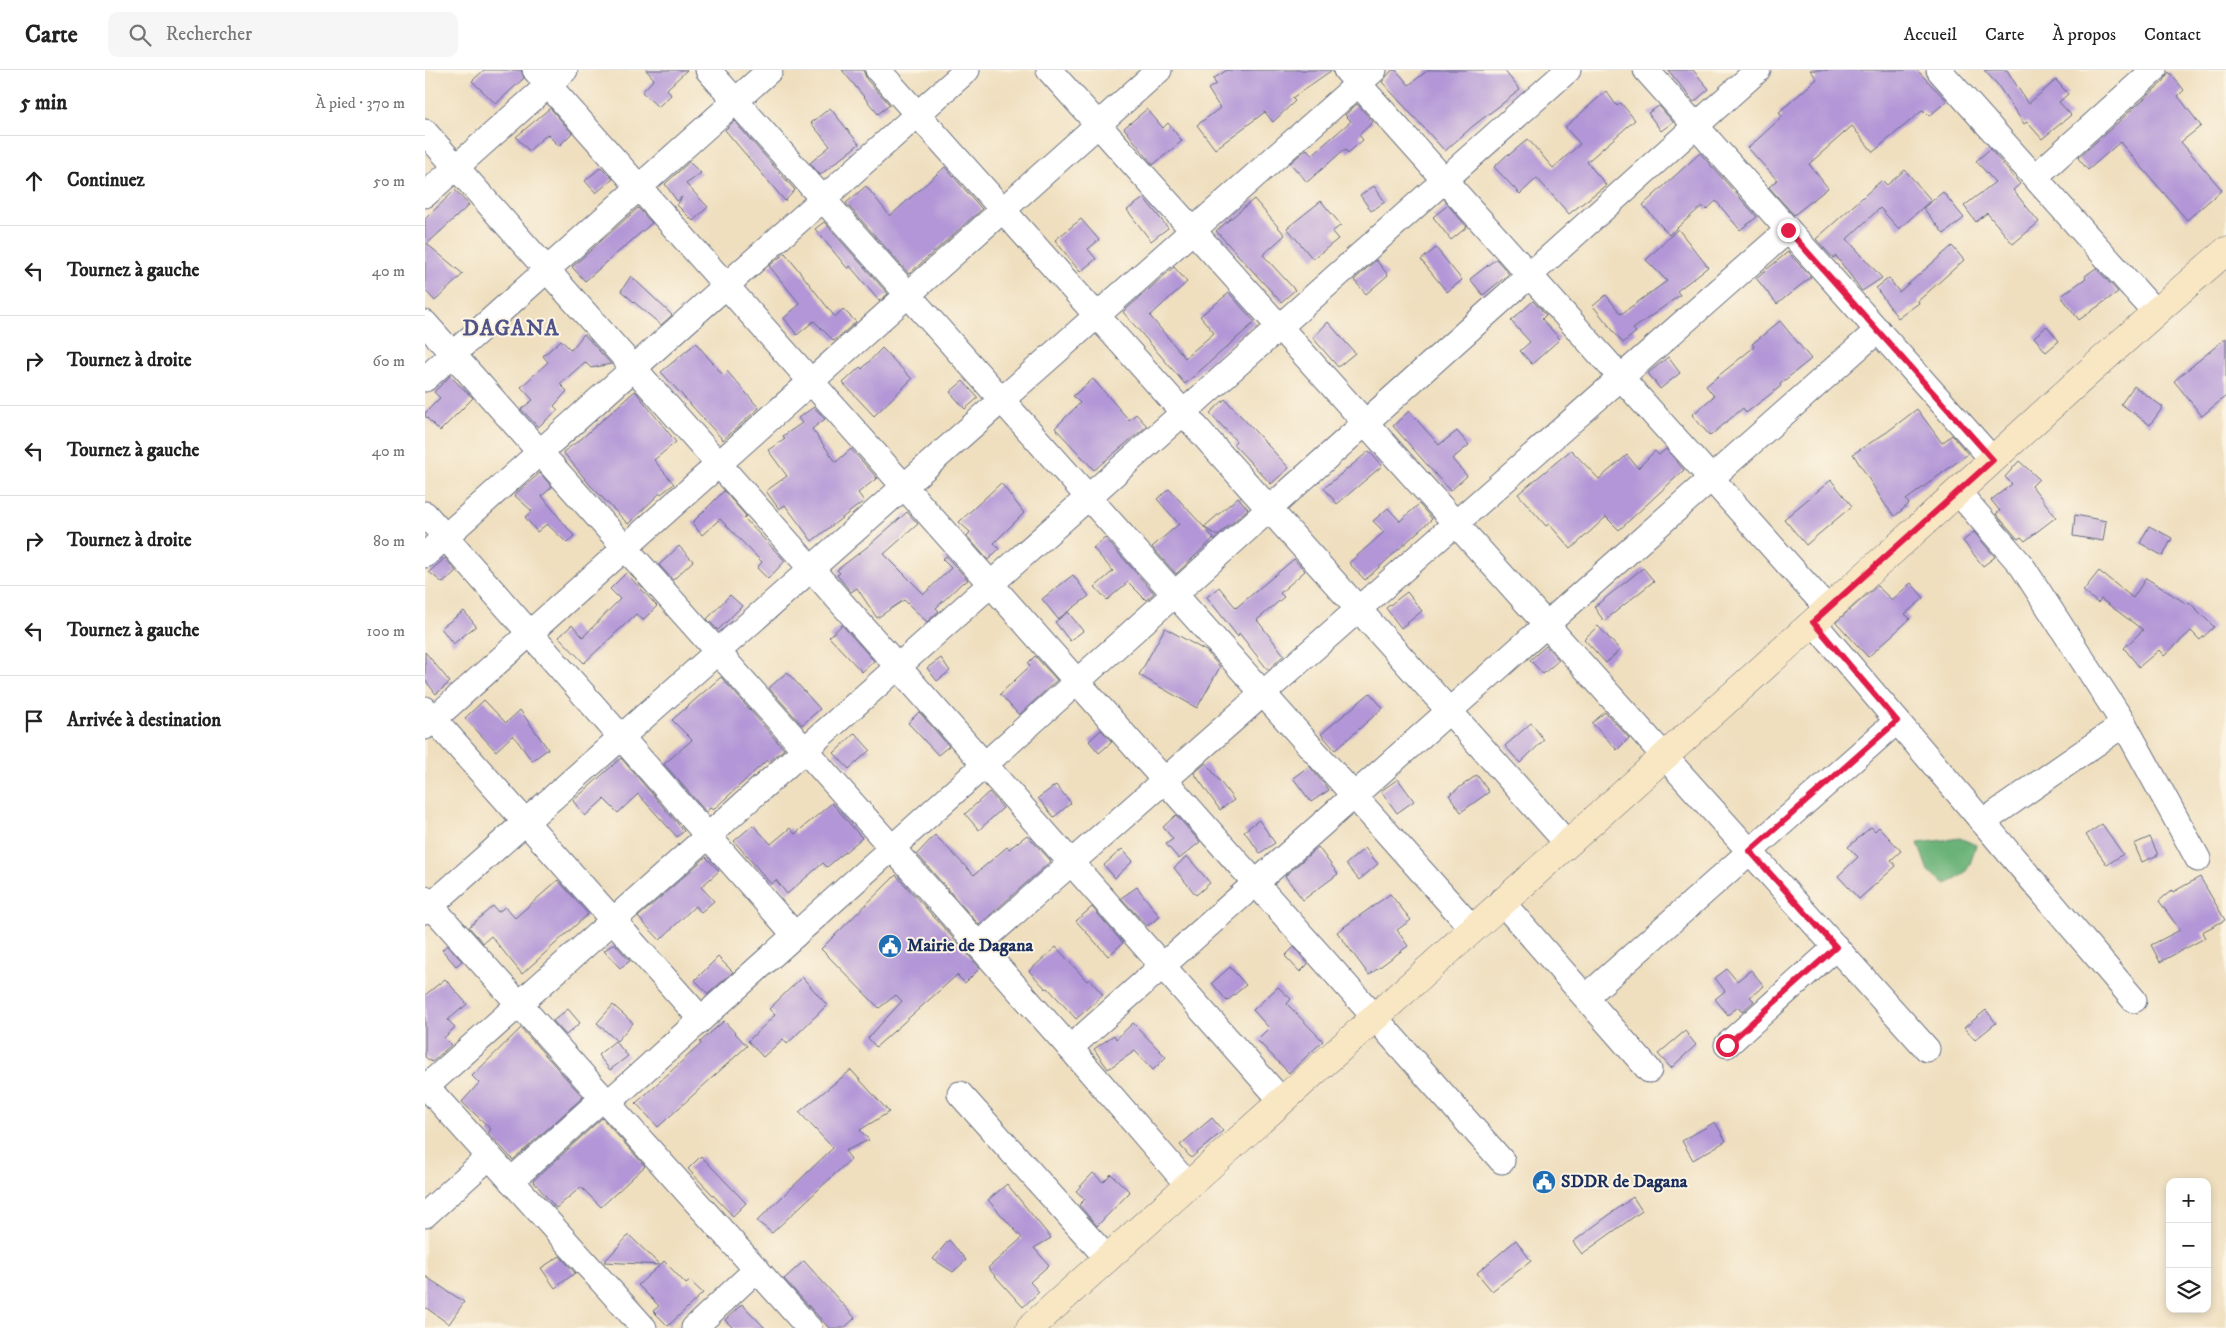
<!DOCTYPE html>
<html lang="fr">
<head>
<meta charset="utf-8">
<style>
	:root { --surface:#fff; --page:#f6f6f6; --text:#222; --muted:#767676; --line:#e0e0e0 }
	body { margin:0; font-family:"IM FELL DW Pica",serif; background:var(--page); color:var(--text) }
	.controls { position:absolute; right:15px; bottom:15px; display:grid; overflow:hidden; border-radius:10px; box-shadow:0 2px 8px #0003 }
	.controls button { width:45px; height:45px; display:grid; place-items:center; padding:0; border:0; border-bottom:1px solid var(--line); background:var(--surface); color:var(--text); font:25px sans-serif }
	.stop { position:absolute; width:15px; height:15px; margin:-11px; border:4px solid #e11d48; border-radius:50%; background:#fff }
	.stop.end { background:#e11d48; border-color:#fff; box-shadow:0 1px 5px #0008 }
	.list { margin:0; padding:0; list-style:none }
	h2 { display:flex; justify-content:space-between; align-items:center; height:65px; margin:0; padding:0 20px; font-size:21px }
	h2 small { font-size:16px; font-weight:400; color:var(--muted) }
	.list li { display:grid; grid-template-columns:32px 1fr auto; gap:15px; align-items:center; box-sizing:border-box; height:90px; padding:0 20px; border-top:1px solid var(--line) }
	.list b { display:block; font-size:19px; white-space:nowrap }
	.list em { font-size:16px; font-style:normal; color:var(--muted) }
	.icon { flex:none; width:28px; height:28px; fill:none; stroke:currentColor; stroke-width:2; stroke-linecap:round; stroke-linejoin:round }
	.map { position:relative; flex:none; width:1801px; height:1258px; overflow:hidden }
	header { display:flex; align-items:center; gap:30px; box-sizing:border-box; height:70px; padding:0 25px; background:var(--surface); border-bottom:1px solid var(--line) }
	header strong { font-size:24px }
	nav { display:flex; gap:28px; margin-inline-start:auto; font-size:18px }
	.search { width:350px; height:45px; background:var(--page); display:flex; align-items:center; gap:12px; box-sizing:border-box; padding:0 18px; border-radius:10px; color:var(--muted); font-size:19px }
	main { display:flex }
	aside { flex:1; background:var(--surface) }
	.map>svg:first-child { display:block }
</style>
</head>
<body>
<header>
<strong>Carte</strong>
<div class="search"><svg class="icon" aria-label="search" viewBox="0 0 24 24"><circle cx="10" cy="10" r="6"/><path d="M15 15l6 6"/></svg>Rechercher</div>
<nav><a>Accueil</a><a>Carte</a><a>À propos</a><a>Contact</a></nav>
</header>
<main>
<aside>
<h2>5 min<small>À pied · 370 m</small></h2>
<ul class="list">
<li><svg class="icon" aria-label="ahead" viewBox="0 0 24 24"><path d="M12 20V5M6 11l6-6 6 6"/></svg><div><b>Continuez</b></div><em>50 m</em></li>
<li><svg class="icon" aria-label="left" viewBox="0 0 24 24"><path d="M17 20v-9H6M10 6l-5 5 5 5"/></svg><div><b>Tournez à gauche</b></div><em>40 m</em></li>
<li><svg class="icon" aria-label="right" viewBox="0 0 24 24"><path d="M7 20v-9h11M14 6l5 5-5 5"/></svg><div><b>Tournez à droite</b></div><em>60 m</em></li>
<li><svg class="icon" aria-label="left" viewBox="0 0 24 24"><path d="M17 20v-9H6M10 6l-5 5 5 5"/></svg><div><b>Tournez à gauche</b></div><em>40 m</em></li>
<li><svg class="icon" aria-label="right" viewBox="0 0 24 24"><path d="M7 20v-9h11M14 6l5 5-5 5"/></svg><div><b>Tournez à droite</b></div><em>80 m</em></li>
<li><svg class="icon" aria-label="left" viewBox="0 0 24 24"><path d="M17 20v-9H6M10 6l-5 5 5 5"/></svg><div><b>Tournez à gauche</b></div><em>100 m</em></li>
<li><svg class="icon" aria-label="arrive" viewBox="0 0 24 24"><path d="M6 21V4h12l-3 4 3 4H6"/></svg><div><b>Arrivée à destination</b></div></li>
</ul>
</aside>
<div class="map">
<svg width="1801" height="1258" viewBox="0 0 1801 1258">
	<rect width="100%" height="100%" fill="#fcf5e5"/>
	<filter id="ink" filterUnits="userSpaceOnUse"><feTurbulence type="fractalNoise" baseFrequency=".02" numOctaves="2"/><feDisplacementMap in="SourceGraphic" scale="10" xChannelSelector="R" yChannelSelector="G"/><feConvolveMatrix kernelMatrix="1 2 1 2 8 2 1 2 1" color-interpolation-filters="sRGB"/></filter>
	<filter id="wash" filterUnits="userSpaceOnUse"><feTurbulence type="fractalNoise" baseFrequency=".0096" numOctaves="4" result="noise"/><feDisplacementMap in="SourceGraphic" scale="20" xChannelSelector="R" yChannelSelector="G"/><feGaussianBlur stdDeviation="1.12" result="paint"/><feColorMatrix in="noise" values="0 0 0 0 0 0 0 0 0 0 0 0 0 0 0 0 0 1.4 0 .05"/><feComposite in="paint" operator="in"/></filter>
	<g filter="url(#wash)">
		<rect width="100%" height="100%" fill="#efdfbf"/>
		<path fill="#6bb278" stroke="#43706b" d="M1535 768 1551 775C1544 797 1545 804 1521 814L1503 801 1493 773Z"/>
		<g id="blocks">
			<g fill="#b296d7">
				<polygon points="59,0 96,0 99,8 71,34 47,11"/>
				<polygon points="221,0 262,0 242,19 246,25 233,37 217,22 229,9"/>
				<polygon points="417,0 438,0 442,10 465,35 453,44"/>
				<polygon points="802,0 907,0 867,28 870,31 848,52 840,42 790,79 772,55 795,38 783,19 791,14 788,9"/>
				<polygon points="967,0 971,0 984,15 1003,0 1079,0 1095,20 1048,56 1020,81 957,12"/>
				<polygon points="1243,0 1268,0 1284,19 1269,32"/>
				<polygon points="1385,0 1492,0 1522,31 1504,46 1498,40 1448,82 1427,56 1384,94 1403,118 1369,145 1344,117 1352,110 1323,78 1357,47 1354,42 1392,9"/>
				<polygon points="1559,0 1582,0 1603,34 1631,10 1643,24 1634,32 1646,45 1617,69 1602,52 1599,54 1572,14"/>
				<polygon points="1744,2 1759,20 1753,26 1776,56 1756,72 1797,120 1762,150 1695,72 1663,100 1653,88 1739,11"/>
				<polygon points="1181,21 1192,36 1196,33 1210,50 1162,92 1181,115 1144,144 1112,108 1095,124 1069,97 1083,84 1084,85 1103,69 1128,98 1155,74 1140,57"/>
				<polygon points="932,34 948,52 934,65 938,70 923,83 920,79 882,112 865,93 882,79 887,85 926,51 920,45"/>
				<polygon points="1234,36 1248,52 1236,61 1223,43"/>
				<polygon points="125,38 147,63 134,76 122,64 104,81 91,67"/>
				<polygon points="405,38 434,74 395,105 385,93 405,76 386,53"/>
				<polygon points="722,39 738,58 743,53 757,71 728,95 699,58"/>
				<polygon points="309,51 370,120 360,131 300,60"/>
				<polygon points="1565,79 1595,114 1588,120 1614,152 1588,174 1562,143 1551,152 1539,136 1570,112 1551,91"/>
				<polygon points="1275,83 1332,147 1315,160 1291,131 1281,140 1277,136 1244,165 1218,135"/>
				<polygon points="264,92 276,103 261,114 283,137 268,151 252,135 257,127 252,131 240,114"/>
				<polygon points="176,97 188,109 171,123 160,111"/>
				<polygon points="520,97 557,139 484,204 421,133 441,116 465,146"/>
				<polygon points="1480,100 1506,130 1474,159 1455,138 1422,169 1457,208 1437,221 1411,186 1408,188 1391,169 1457,110 1462,115"/>
				<polygon points="949,116 960,132 946,141 935,125"/>
				<polygon points="30,120 44,135 2,174 38,204 10,231 0,220 0,149"/>
				<polygon points="1518,122 1539,148 1519,164 1498,138"/>
				<polygon points="719,128 743,158 726,171 702,140"/>
				<polygon points="829,129 860,165 838,185 870,220 856,232 791,161"/>
				<polygon points="896,131 916,155 907,162 913,169 888,189 862,158"/>
				<polygon points="1023,135 1042,157 1026,170 1008,147"/>
				<polygon points="213,138 227,153 160,211 147,197"/>
				<polygon points="656,149 674,170 663,179 671,189 655,202 630,170"/>
				<polygon points="399,152 463,224 454,231 425,196 423,199 390,159"/>
				<polygon points="1253,159 1283,197 1252,221 1255,225 1208,259 1211,262 1198,273 1168,236 1181,225 1196,244 1242,211 1221,190"/>
				<polygon points="1527,176 1539,190 1493,231 1494,233 1473,248 1451,218 1464,208 1474,222"/>
				<polygon points="1011,178 1037,210 1022,222 996,190"/>
				<polygon points="1363,182 1386,207 1352,234 1331,208"/>
				<polygon points="360,183 410,247 418,239 431,252 409,271 389,251 372,265 359,248 375,234 344,196"/>
				<polygon points="1071,189 1084,204 1058,225 1045,209"/>
				<polygon points="951,190 963,205 941,224 929,210"/>
				<polygon points="749,197 762,212 725,246 760,288 789,263 775,246 804,223 830,252 760,314 698,242"/>
				<polygon points="1671,198 1693,222 1654,250 1636,226 1661,208 1660,206"/>
				<polygon points="206,206 247,245 236,255 196,221"/>
				<polygon points="1108,231 1121,245 1117,249 1135,269 1107,294 1095,281 1105,272 1086,251"/>
				<polygon points="1355,251 1386,289 1355,314 1356,316 1321,343 1318,338 1285,366 1267,345 1289,326 1281,316 1329,277 1327,274"/>
				<polygon points="903,252 930,283 913,297 888,268"/>
				<polygon points="1622,256 1634,271 1621,282 1609,267"/>
				<polygon points="159,264 186,294 166,298 160,292 135,314 142,321 129,336 133,340 113,357 96,339 108,330 96,317 123,292 118,286 136,270 146,280"/>
				<polygon points="1801,268 1801,326 1777,346 1749,311"/>
				<polygon points="271,273 298,305 302,301 334,338 298,370 236,302"/>
				<polygon points="457,278 487,309 449,346 418,313 435,297 437,299"/>
				<polygon points="1243,287 1255,303 1235,319 1223,303"/>
				<polygon points="25,306 48,328 15,361 0,346 0,343 15,328 9,322"/>
				<polygon points="668,309 704,350 711,344 722,356 669,400 630,358 655,333 648,326"/>
				<polygon points="538,311 553,328 540,339 525,322"/>
				<polygon points="1709,316 1738,337 1725,355 1696,334"/>
				<polygon points="210,321 251,372 229,390 249,414 236,424 235,423 203,454 165,415 138,382 156,369"/>
				<polygon points="800,329 864,398 846,414 808,374 811,371 785,343"/>
				<polygon points="389,337 400,349 387,359 411,392 426,379 452,408 433,423 439,431 387,471 360,435 354,439 341,421 362,406 343,380 360,369 358,366 377,353 373,348"/>
				<polygon points="1492,339 1517,373 1527,365 1543,384 1481,430 1484,434 1470,446 1461,436 1428,384 1462,362"/>
				<polygon points="984,341 1014,375 1032,361 1044,375 1027,389 1042,406 1025,421 968,356"/>
				<polygon points="1241,379 1259,400 1194,460 1181,447 1146,479 1124,454 1121,456 1093,424 1146,380 1174,409 1202,385 1213,398 1230,381 1234,385"/>
				<polygon points="944,381 957,396 912,434 899,418"/>
				<polygon points="1594,391 1614,409 1607,416 1631,447 1600,471 1596,467 1593,469 1571,444 1575,441 1566,430 1587,414 1580,407"/>
				<polygon points="115,403 127,417 117,426 149,466 142,473 122,454 112,462 100,447 107,441 89,425"/>
				<polygon points="1406,410 1427,436 1381,475 1359,449"/>
				<polygon points="576,413 599,443 569,473 574,479 563,490 542,466 545,462 534,452"/>
				<polygon points="744,419 789,468 751,504 727,477 754,454 732,429"/>
				<polygon points="299,421 321,446 319,448 360,491 343,509 332,498 337,492 295,449 277,465 267,453"/>
				<polygon points="813,427 823,439 792,466 779,457"/>
				<polygon points="994,434 1007,449 940,510 924,493 959,462 948,451 963,438 975,451"/>
				<polygon points="482,442 493,454 459,484 499,524 526,498 517,489 521,486 543,510 539,513 538,512 511,538 514,541 502,552 479,530 452,548 432,518 426,522 412,505 415,503 412,500 442,477"/>
				<polygon points="1650,445 1681,451 1678,471 1648,466"/>
				<polygon points="1724,456 1747,468 1738,486 1715,473"/>
				<polygon points="1549,462 1570,487 1558,496 1538,471"/>
				<polygon points="680,468 729,523 721,530 703,512 682,530 670,517 688,501 668,478"/>
				<polygon points="254,476 268,491 248,510 234,495"/>
				<polygon points="20,488 31,501 18,513 4,502"/>
				<polygon points="869,489 880,501 855,523 859,527 832,550 859,585 843,600 814,563 813,567 782,527 794,517 811,538"/>
				<polygon points="1218,498 1229,511 1179,551 1169,537"/>
				<polygon points="1674,501 1708,528 1721,508 1762,534 1764,532 1789,557 1775,570 1766,561 1739,586 1734,580 1714,597 1699,578 1718,560 1676,529 1673,533 1658,521"/>
				<polygon points="201,503 232,536 218,550 211,544 159,593 134,567 147,555 158,567 195,529 185,519"/>
				<polygon points="648,505 664,526 633,549 617,529"/>
				<polygon points="1486,513 1499,528 1480,544 1485,549 1443,587 1411,552 1452,516 1467,530"/>
				<polygon points="982,522 997,541 976,558 961,538"/>
				<polygon points="305,525 317,536 293,560 282,549"/>
				<polygon points="39,541 51,556 28,574 16,558"/>
				<polygon points="643,542 658,561 645,571 630,552"/>
				<polygon points="417,555 449,591 437,602 404,567"/>
				<polygon points="1173,556 1195,580 1181,593 1159,569"/>
				<polygon points="740,558 781,581 795,597 772,638 714,605"/>
				<polygon points="1121,576 1134,590 1118,604 1105,590"/>
				<polygon points="0,582 25,612 11,624 0,610"/>
				<polygon points="610,586 632,610 594,645 575,624 605,596 603,593"/>
				<polygon points="516,588 525,601 512,611 502,598"/>
				<polygon points="362,602 395,639 377,655 344,618"/>
				<polygon points="296,607 359,679 344,692 342,690 288,740 285,738 281,742 239,694 267,670 247,650"/>
				<polygon points="945,623 958,638 910,680 896,664"/>
				<polygon points="59,630 81,653 95,640 123,679 107,691 88,665 71,681 40,648"/>
				<polygon points="494,642 524,676 513,685 483,653"/>
				<polygon points="1180,642 1204,668 1192,680 1167,653"/>
				<polygon points="1106,653 1119,670 1095,693 1080,676"/>
				<polygon points="676,660 687,672 674,683 664,671"/>
				<polygon points="430,663 445,680 424,699 409,683"/>
				<polygon points="196,688 259,761 252,767 213,724 193,743 179,729 160,746 148,731"/>
				<polygon points="781,693 809,730 795,740 769,703"/>
				<polygon points="884,696 904,720 886,732 868,708"/>
				<polygon points="1052,705 1064,722 1036,742 1024,725"/>
				<polygon points="973,709 989,731 972,743 956,721"/>
				<polygon points="631,715 646,733 629,747 613,728"/>
				<polygon points="564,722 578,738 554,760 540,744"/>
				<polygon points="407,733 437,768 402,797 398,793 362,824 351,810 346,814 309,771 328,755 346,774 365,758 370,764"/>
				<polygon points="751,745 775,772 754,789 741,774 748,769 738,757"/>
				<polygon points="834,750 850,773 835,783 819,761"/>
				<polygon points="1677,754 1698,784 1682,795 1661,765"/>
				<polygon points="1446,757 1450,761 1454,757 1476,781 1466,790 1471,796 1434,829 1413,806 1433,787 1423,777"/>
				<polygon points="510,765 549,805 582,777 584,779 602,765 626,791 554,855 492,784"/>
				<polygon points="1725,767 1733,785 1717,792 1709,774"/>
				<polygon points="893,777 913,804 878,830 860,806"/>
				<polygon points="940,778 953,794 934,810 921,794"/>
				<polygon points="697,779 708,791 690,808 679,795"/>
				<polygon points="762,786 785,813 771,825 749,798"/>
				<polygon points="281,787 294,801 276,817 289,831 276,842 270,836 235,870 213,847"/>
				<polygon points="471,805 555,898 540,913 532,905 451,977 443,968 477,931 471,925 454,938 396,879"/>
				<polygon points="1775,807 1800,850 1777,862 1780,868 1735,892 1726,875 1755,860 1734,831 1747,820 1748,822"/>
				<polygon points="133,810 163,844 97,904 66,866 58,873 44,857 68,836 73,842 80,837 90,848"/>
				<polygon points="712,817 735,847 722,856 696,828"/>
				<polygon points="965,824 986,850 972,860 983,876 944,905 912,862"/>
				<polygon points="667,837 698,873 683,886 651,851"/>
				<polygon points="189,873 205,891 195,898 179,881"/>
				<polygon points="22,875 37,891 31,896 17,880"/>
				<polygon points="631,877 662,911 664,909 678,925 651,949 623,918 621,919 604,901"/>
				<polygon points="869,877 883,894 875,902 860,886"/>
				<polygon points="293,887 308,902 283,924 270,910"/>
				<polygon points="805,897 821,915 802,931 787,913"/>
				<polygon points="1302,899 1312,911 1326,900 1339,916 1325,927 1329,931 1317,942 1313,937 1303,945 1290,929 1300,921 1290,908"/>
				<polygon points="377,907 402,935 362,974 358,969 338,987 323,971 350,945 344,939"/>
				<polygon points="20,909 42,934 23,950 30,957 19,968 26,975 7,992 0,987 0,925"/>
				<polygon points="853,917 866,929 862,934 898,971 864,1003 832,970 844,958 828,940"/>
				<polygon points="188,935 208,953 192,971 172,953"/>
				<polygon points="143,939 155,953 141,965 128,951"/>
				<polygon points="1561,940 1571,953 1550,970 1539,958"/>
				<polygon points="299,951 322,976 233,1057 211,1033 276,974 275,972"/>
				<polygon points="708,953 741,987 728,1000 710,981 683,999 669,979 689,965 691,969"/>
				<polygon points="96,958 158,1027 88,1090 63,1063 66,1059 37,1032 54,1013 47,1006"/>
				<polygon points="1260,961 1271,975 1246,998 1233,984"/>
				<polygon points="190,971 203,986 185,1000 173,985"/>
				<polygon points="426,1000 464,1042 435,1060 444,1070 420,1081 426,1089 347,1163 332,1151 408,1078 374,1042"/>
				<polygon points="177,1048 220,1096 176,1137 156,1117 131,1138 108,1111"/>
				<polygon points="787,1048 798,1061 766,1088 755,1075"/>
				<polygon points="1290,1052 1301,1071 1268,1090 1257,1071"/>
				<polygon points="276,1086 321,1133 308,1146 263,1099"/>
				<polygon points="668,1103 678,1112 686,1104 705,1122 672,1156 654,1135 660,1129 651,1121"/>
				<polygon points="582,1114 626,1168 609,1178 624,1195 605,1212 614,1222 598,1237 563,1198 597,1168 563,1130"/>
				<polygon points="1208,1127 1217,1141 1157,1184 1148,1172"/>
				<polygon points="204,1165 235,1195 239,1191 261,1214 265,1211 278,1223 243,1256 228,1241 234,1236 213,1215 235,1195 179,1192"/>
				<polygon points="524,1170 541,1190 528,1202 508,1189"/>
				<polygon points="1091,1170 1106,1191 1067,1221 1052,1203"/>
				<polygon points="135,1186 150,1203 130,1218 116,1198"/>
				<polygon points="379,1191 430,1248 419,1258 404,1258 359,1209"/>
				<polygon points="0,1206 39,1232 24,1254 0,1237"/>
				<polygon points="317,1234 340,1258 308,1258 300,1250"/>
			</g>
		</g>
	</g>
	<g filter="url(#ink)">
		<use href="#blocks" fill-opacity="0" stroke="#656d80" stroke-width="1"/>
		<g fill="none" stroke-linecap="round" stroke-linejoin="round">
			<g stroke="#656d80" stroke-width="27">
				<g id="street">
					<polyline points="110,0 1077,1091"/>
					<polyline points="283,0 1046,857"/>
					<polyline points="453,0 1141,772"/>
					<polyline points="624,0 1502,979"/>
					<polyline points="921,0 1403,539"/>
					<polyline points="1221,0 1568,390"/>
					<polyline points="1514,0 1730,242"/>
					<polyline points="0,62 857,1031"/>
					<polyline points="1610,107 1729,0"/>
					<polyline points="0,125 140,0"/>
					<polyline points="0,253 645,978 763,1115"/>
					<polyline points="0,309 345,0"/>
					<polyline points="1533,422 1597,496 1699,654 1773,789"/>
					<polyline points="0,444 370,865"/>
					<polyline points="0,485 542,0"/>
					<polyline points="1388,552 1709,930"/>
					<polyline points="0,639 276,949"/>
					<polyline points="0,657 734,0"/>
					<polyline points="1558,752 1699,654"/>
					<polyline points="0,829 384,1258"/>
					<polyline points="1076,831 1224,1000"/>
					<polyline points="0,841 949,0"/>
					<polyline points="553,875 1363,160"/>
					<polyline points="1161,927 1472,651"/>
					<polyline points="1302,975 1411,877"/>
					<polyline points="645,978 1453,260"/>
					<polyline points="0,1015 219,1258"/>
					<polyline points="1,1017 1143,0"/>
					<polyline points="535,1024 682,1188"/>
					<polyline points="183,1033 1333,0"/>
					<polyline points="86,1111 178,1028"/>
					<polyline points="0,1145 64,1087"/>
					<polyline points="269,1258 332,1199"/>
				</g>
			</g>
			<g stroke="#656d80" stroke-width="29">
				<path id="secondary" d="M605 1258C887 1003 1169 748 1452 495 1569 390 1682 282 1801 181"/>
			</g>
			<use href="#street" stroke="#fff" stroke-width="25"/>
			<use href="#secondary" stroke="#f9e7c3" stroke-width="28"/>
		</g>
	</g>
	<g fill="none" stroke-linecap="round" stroke-linejoin="round" filter="url(#ink)">
		<polyline stroke="#e11d48" stroke-width="6" points="1302,975 1411,877 1325,781 1472,651 1388,552 1568,390 1363,160"/>
	</g>
	<defs>
		<g id="civic-disc" transform="scale(1.25)"><circle r="9.5" fill="#1f6fb2" stroke="#fcf5e5"/><path d="M-.6-6.5H3V-4.5H.6V-3L4-1V1h2V6H-6V1h2V-1L-.6-3ZM-1.2 2.5V6h2.4V2.5Z" fill="#fff"/></g>
	</defs>
	<g fill-rule="evenodd">
		<use href="#civic-disc" x="465" y="876"/>
		<use href="#civic-disc" x="1119" y="1112"/>
	</g>
	<g text-anchor="middle" dominant-baseline="central" stroke-width="4" stroke-linejoin="round" paint-order="stroke">
		<g font-size="18" font-weight="bold" fill="#1b2f5e" stroke="#fcf5e5" text-anchor="start">
			<text x="482" y="876">Mairie de Dagana</text>
			<text x="1136" y="1112">SDDR de Dagana</text>
		</g>
		<g font-size="22" font-weight="bold" letter-spacing="1" fill="#505388" stroke="#fcf5e5">
			<text x="86" y="258">DAGANA</text>
		</g>
	</g>
</svg>
<div class="controls">
<button>+</button>
<button>−</button>
<button><svg class="icon" aria-label="layers" viewBox="0 0 24 24"><path d="M12 4l9 5-9 5-9-5zM3 14l9 5 9-5"/></svg></button>
</div>
<div class="stop" style="left:1302px;top:975px"></div>
<div class="stop end" style="left:1363px;top:160px"></div>
</div>
</main>
</body>
</html>
